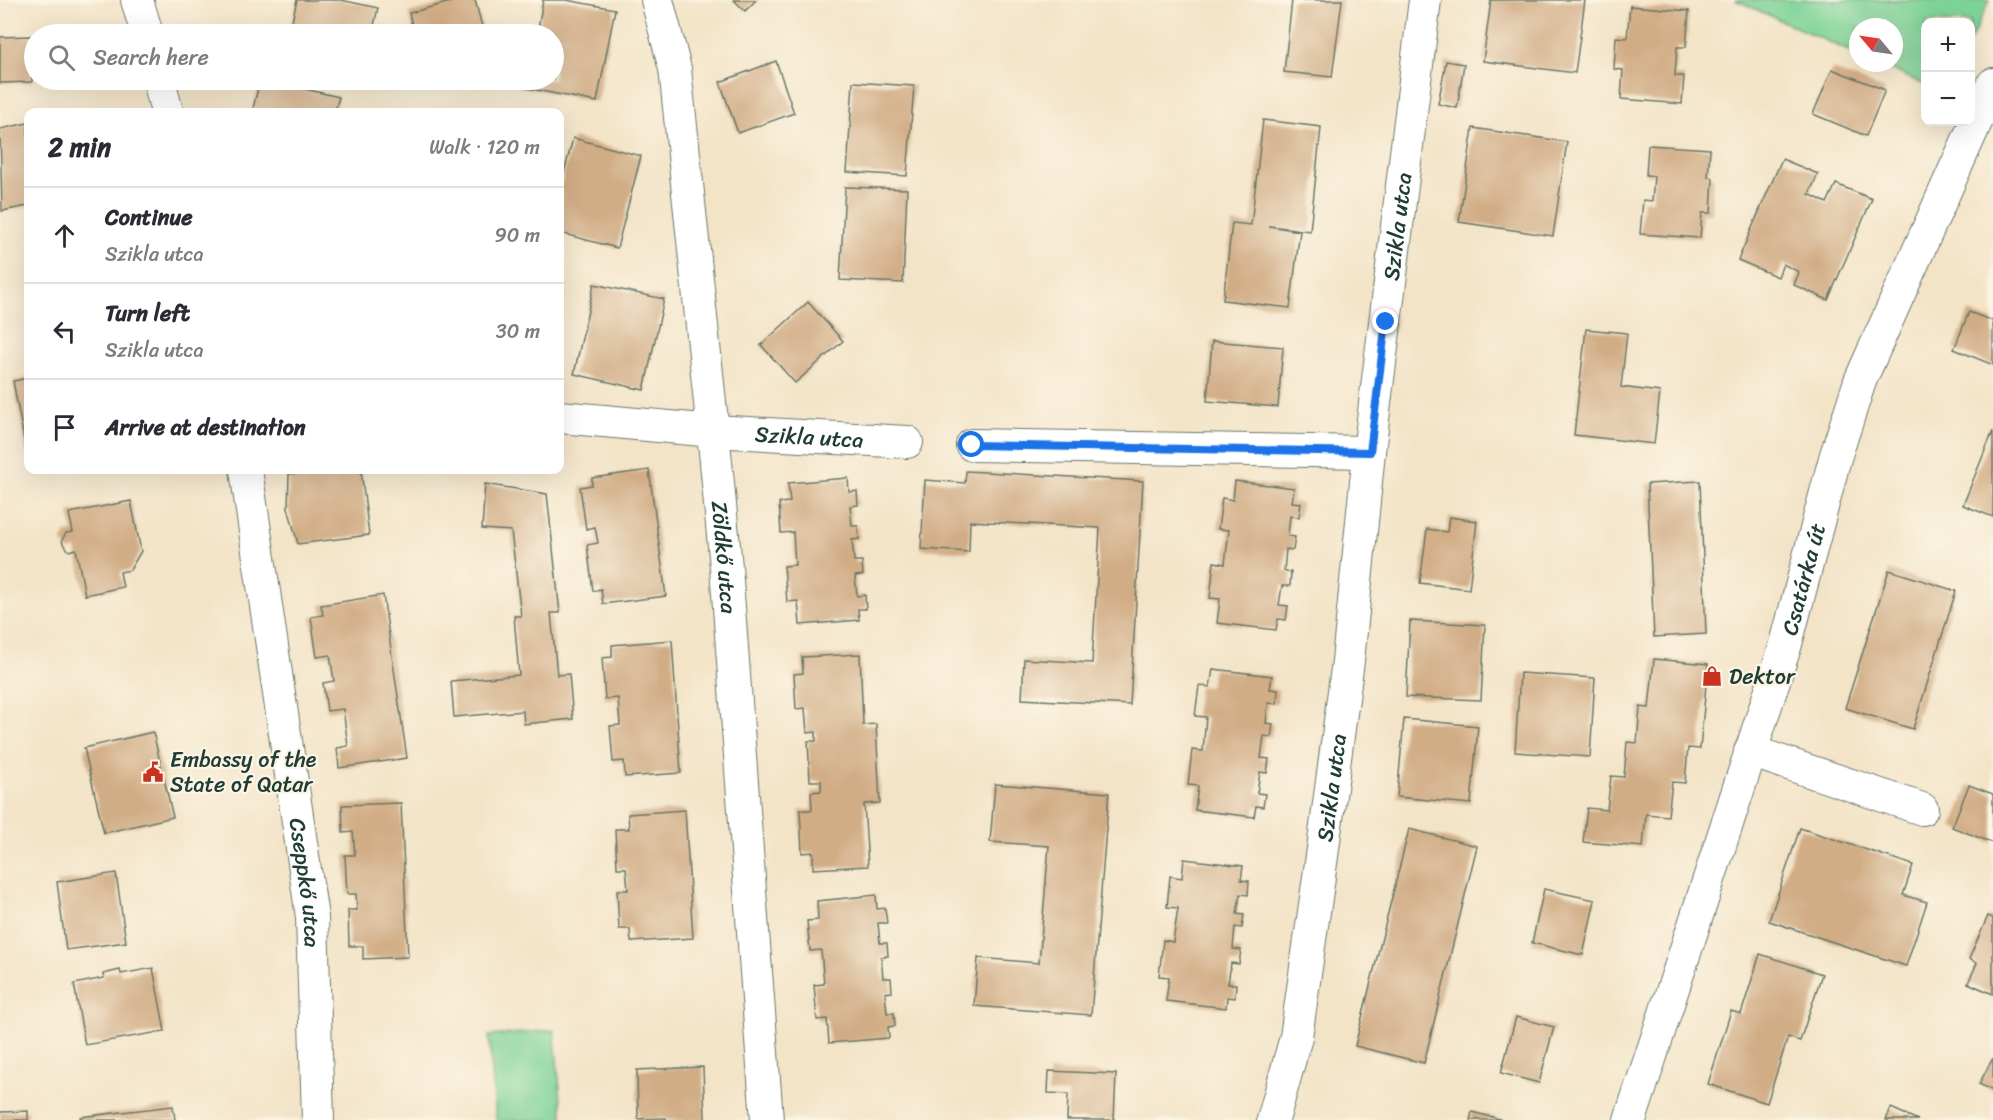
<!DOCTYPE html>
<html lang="en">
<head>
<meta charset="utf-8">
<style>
	:root { --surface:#fff; --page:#f2f2f3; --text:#2b2b33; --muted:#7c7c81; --line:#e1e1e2 }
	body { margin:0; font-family:Sriracha,sans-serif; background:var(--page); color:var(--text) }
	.controls { position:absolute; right:18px; top:18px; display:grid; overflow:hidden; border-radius:12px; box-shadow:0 6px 24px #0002 }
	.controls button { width:54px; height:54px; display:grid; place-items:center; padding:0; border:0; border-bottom:2px solid var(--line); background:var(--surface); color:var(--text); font:30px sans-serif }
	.compass { position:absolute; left:1849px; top:18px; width:54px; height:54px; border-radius:50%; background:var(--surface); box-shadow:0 6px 24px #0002; rotate:299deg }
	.stop { position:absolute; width:18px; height:18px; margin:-14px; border:4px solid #1a73e8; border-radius:50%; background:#fff }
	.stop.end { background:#1a73e8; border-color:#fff; box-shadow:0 2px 6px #0008 }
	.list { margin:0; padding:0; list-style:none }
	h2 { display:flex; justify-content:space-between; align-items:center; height:78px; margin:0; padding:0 24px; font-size:26px }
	h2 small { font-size:20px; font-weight:400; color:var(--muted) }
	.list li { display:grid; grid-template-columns:39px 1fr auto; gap:18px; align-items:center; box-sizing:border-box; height:96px; padding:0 24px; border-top:2px solid var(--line) }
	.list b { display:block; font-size:22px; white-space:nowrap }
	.list p { margin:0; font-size:20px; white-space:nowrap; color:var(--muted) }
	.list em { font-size:20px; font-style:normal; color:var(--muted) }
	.icon { flex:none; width:33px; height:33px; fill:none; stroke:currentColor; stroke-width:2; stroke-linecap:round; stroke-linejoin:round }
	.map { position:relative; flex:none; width:1993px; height:1120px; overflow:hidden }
	.search { position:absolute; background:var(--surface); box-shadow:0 6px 24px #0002; left:24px; top:24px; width:540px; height:66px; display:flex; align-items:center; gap:15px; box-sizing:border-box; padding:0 21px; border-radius:33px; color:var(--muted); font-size:22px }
	.panel { position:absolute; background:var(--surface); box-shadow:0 6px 24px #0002; left:24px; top:108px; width:540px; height:366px; border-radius:12px }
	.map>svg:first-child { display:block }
</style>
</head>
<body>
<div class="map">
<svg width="1993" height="1120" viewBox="0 0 1993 1120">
	<rect width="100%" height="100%" fill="#fcf5e5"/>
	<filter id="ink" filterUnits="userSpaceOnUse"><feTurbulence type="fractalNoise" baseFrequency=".0167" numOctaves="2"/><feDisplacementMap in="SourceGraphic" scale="12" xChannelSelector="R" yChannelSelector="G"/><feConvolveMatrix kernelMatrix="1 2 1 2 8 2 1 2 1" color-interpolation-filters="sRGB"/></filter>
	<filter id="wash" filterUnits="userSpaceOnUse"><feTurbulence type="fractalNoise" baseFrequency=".008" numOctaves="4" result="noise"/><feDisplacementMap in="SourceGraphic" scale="24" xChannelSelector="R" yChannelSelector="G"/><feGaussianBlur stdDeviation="1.35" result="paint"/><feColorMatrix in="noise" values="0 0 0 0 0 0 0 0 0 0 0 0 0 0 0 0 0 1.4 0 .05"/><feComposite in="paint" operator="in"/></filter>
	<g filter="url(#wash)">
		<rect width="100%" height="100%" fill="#f3e4c8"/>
		<g fill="#7ed397" stroke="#4e8866" stroke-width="1.5">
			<polygon points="1735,0 1990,0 1971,39 1970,22 1926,22 1925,85 1877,63 1894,63 1894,27 1858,27 1858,55"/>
			<polygon points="554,1030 563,1120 496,1120 489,1036"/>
		</g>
		<g id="blocks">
			<g fill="#d1ad86">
				<polygon points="297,0 341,0 378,8 372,34 289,34"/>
				<polygon points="458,0 475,0 484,34 414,34 409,13"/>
				<polygon points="543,0 566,0 615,9 597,102 526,88 528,80 554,80 554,34 537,34"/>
				<polygon points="734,0 756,0 745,11"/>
				<polygon points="1292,0 1342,0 1332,77 1284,72"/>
				<polygon points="1491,0 1585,0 1575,73 1483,61"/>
				<polygon points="1630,6 1689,11 1686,47 1677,47 1675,76 1684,76 1682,104 1621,99 1623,70 1614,69 1616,37 1627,38"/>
				<polygon points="31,36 32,82 0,83 0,37"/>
				<polygon points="776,61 794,113 738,133 720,82"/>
				<polygon points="1446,61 1464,64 1457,108 1438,104"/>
				<polygon points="1832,69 1885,90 1866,136 1813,114"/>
				<polygon points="260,80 267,80 339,97 335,112 252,112"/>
				<polygon points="853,82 914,86 907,176 847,172"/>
				<polygon points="1263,120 1321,127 1310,231 1269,226 1300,231 1290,308 1223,300 1232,223 1251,225"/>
				<polygon points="28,123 28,206 2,211 0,129"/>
				<polygon points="1473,128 1567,142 1553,236 1459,222"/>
				<polygon points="573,138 641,156 617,248 560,233 560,188"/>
				<polygon points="1648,145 1710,149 1708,177 1713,178 1711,213 1702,213 1700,238 1640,234 1643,200 1652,201 1654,176 1646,175"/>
				<polygon points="1782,159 1818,174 1809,194 1827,203 1836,184 1872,199 1828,300 1794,285 1799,272 1783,264 1778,277 1738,260"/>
				<polygon points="845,187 907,189 903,283 840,280"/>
				<polygon points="594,284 664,299 644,390 574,374"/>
				<polygon points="808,302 843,341 795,383 761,345"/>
				<polygon points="1969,312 1993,321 1993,365 1954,349"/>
				<polygon points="1586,329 1627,333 1621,387 1660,392 1654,444 1574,435"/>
				<polygon points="1212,341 1283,347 1278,407 1207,401"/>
				<polygon points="28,378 28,456 27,456 13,381"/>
				<polygon points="1993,431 1993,517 1963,505"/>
				<polygon points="326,470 361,470 369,535 298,544 288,508 289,474"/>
				<polygon points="649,470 666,596 603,604 601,589 593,591 587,545 598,543 595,527 586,529 580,487 592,485 592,478"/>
				<polygon points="966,471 1143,481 1130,705 1022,699 1024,659 1092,663 1100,528 970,521 969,552 921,549 925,480 965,483"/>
				<polygon points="848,478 849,492 857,491 858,505 850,506 852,526 858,526 859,539 852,540 854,561 862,561 863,575 855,576 857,596 865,595 866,609 858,609 859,620 800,625 798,601 787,602 784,566 795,565 793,532 781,533 779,503 790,502 788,483"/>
				<polygon points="1235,481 1294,488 1292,502 1301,503 1299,517 1290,516 1288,536 1295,537 1293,550 1286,549 1284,571 1291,572 1290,586 1282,586 1279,605 1288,606 1286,620 1278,619 1276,630 1217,623 1220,599 1210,598 1214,562 1225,564 1229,530 1218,529 1222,498 1233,500"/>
				<polygon points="1700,481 1706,634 1654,637 1647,484"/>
				<polygon points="485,484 547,494 560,613 551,613 557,675 569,674 573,719 524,724 523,711 454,717 451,681 519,675 514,616 521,616 511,531 482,529"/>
				<polygon points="131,501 141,551 130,570 120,572 123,587 85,595 76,549 69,551 63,544 62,540 66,533 73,532 69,513"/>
				<polygon points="1449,517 1477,521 1469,589 1420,583 1427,529 1447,532"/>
				<polygon points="1889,570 1956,591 1913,729 1845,708"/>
				<polygon points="383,595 407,758 339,768 337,748 348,746 343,709 327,711 323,683 334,681 330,655 317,657 311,617 323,615 321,605"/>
				<polygon points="1410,621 1485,625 1481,700 1406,697"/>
				<polygon points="672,640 681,773 625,777 624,761 613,762 610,726 620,725 618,698 605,699 602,658 612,657 612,645"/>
				<polygon points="860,654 863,725 876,724 880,803 864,804 868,866 813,869 813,852 802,853 800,810 812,810 811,792 821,791 821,781 810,781 808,741 816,741 816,732 807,733 805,708 796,709 794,674 803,673 802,657"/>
				<polygon points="1654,659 1708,664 1700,749 1688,748 1685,783 1672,782 1668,816 1646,814 1643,847 1583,842 1587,808 1607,810 1611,776 1624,777 1627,742 1637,743 1640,707 1649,708"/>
				<polygon points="1213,669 1272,676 1270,689 1278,690 1277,704 1268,703 1266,723 1273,724 1271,737 1264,736 1261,758 1269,759 1267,773 1260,772 1257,793 1265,794 1263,807 1256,806 1254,817 1195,810 1198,786 1188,785 1192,750 1203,751 1206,717 1195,716 1199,686 1210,687"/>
				<polygon points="1520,673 1595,678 1590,757 1515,752"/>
				<polygon points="1404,719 1478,726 1471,804 1397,797"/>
				<polygon points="153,732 173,817 104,833 84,748"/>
				<polygon points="995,784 1109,793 1091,1015 974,1006 978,958 1039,963 1049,846 990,842"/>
				<polygon points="1969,785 1993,794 1993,843 1952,827"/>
				<polygon points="401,803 408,957 363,959 363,946 349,946 348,910 357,910 356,894 347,894 345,855 355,855 353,832 343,833 342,805"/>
				<polygon points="685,810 693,938 631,942 630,929 619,929 617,890 628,890 626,868 617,868 615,829 629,829 628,814"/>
				<polygon points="1800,828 1913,865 1903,895 1927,902 1906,966 1769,921"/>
				<polygon points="1409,829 1477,846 1424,1063 1355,1046"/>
				<polygon points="1184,859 1243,866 1241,880 1249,881 1248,895 1240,894 1237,914 1244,915 1242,928 1235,927 1233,949 1241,950 1239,964 1231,963 1228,984 1236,984 1235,998 1227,997 1226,1008 1166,1001 1169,977 1159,976 1163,940 1173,942 1178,908 1167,907 1170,876 1182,878"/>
				<polygon points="116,873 126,942 66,950 57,882"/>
				<polygon points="1544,889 1595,900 1583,955 1532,943"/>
				<polygon points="876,895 877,909 885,908 887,923 878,923 880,943 887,943 888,956 881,957 883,978 891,978 892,992 885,993 887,1013 894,1013 895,1026 888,1027 889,1038 829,1043 827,1019 817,1020 814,985 824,984 821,950 810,951 807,921 818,920 817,901"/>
				<polygon points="1988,916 1993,918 1993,994 1968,983 1977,963 1969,959"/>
				<polygon points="1760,954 1822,974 1800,1041 1788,1037 1767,1103 1708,1084 1731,1011 1741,1014"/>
				<polygon points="153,968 165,1031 85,1045 74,984 104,978 103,974 120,970 121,974"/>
				<polygon points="1516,1017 1554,1027 1539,1083 1501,1073"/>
				<polygon points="1993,1058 1993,1091 1979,1084"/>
				<polygon points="703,1067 705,1120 666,1120 666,1118 638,1119 637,1070"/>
				<polygon points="1049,1071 1116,1074 1114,1120 1067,1120 1068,1094 1048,1093"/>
				<polygon points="173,1106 175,1120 81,1120 80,1117"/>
				<polygon points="1891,1108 1918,1120 1886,1120"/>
				<polygon points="28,1111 28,1120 0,1120 0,1112"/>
				<polygon points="1472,1112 1500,1119 1500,1120 1470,1120"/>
			</g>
		</g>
	</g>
	<g filter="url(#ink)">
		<use href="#blocks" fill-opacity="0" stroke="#697768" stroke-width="1.5"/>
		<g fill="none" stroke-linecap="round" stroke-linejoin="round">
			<g stroke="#697768" stroke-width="34">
				<g id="minor">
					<polyline points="137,0 147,34"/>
					<path id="s1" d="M657 0 675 69 713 431 726 567 767 1120"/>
					<polyline points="159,80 167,112"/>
					<path id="s2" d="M560 417 713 431 907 442"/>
					<polyline points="972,445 1369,452"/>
					<path id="s3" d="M246 470 312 917 318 1120"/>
					<polyline points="1750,751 1922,809"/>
					<path id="s4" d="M1273 1120 1296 1037 1322 856 1348 661 1369 452 1425 0"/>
					<path id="s5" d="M1630 1120 1786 644 1835 458 1860 381 1993 84"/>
				</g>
			</g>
			<use href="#minor" stroke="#fff" stroke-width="32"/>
		</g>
	</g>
	<g fill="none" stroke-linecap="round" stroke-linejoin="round" filter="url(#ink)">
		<polyline stroke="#1a73e8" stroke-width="8" points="972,445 1370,452 1386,322"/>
	</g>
	<defs>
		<g id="shop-bare" transform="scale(1.62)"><path d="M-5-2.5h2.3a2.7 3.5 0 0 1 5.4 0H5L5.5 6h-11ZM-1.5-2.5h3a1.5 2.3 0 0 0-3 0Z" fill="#c8321e" stroke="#fcf5e5" stroke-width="2.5" paint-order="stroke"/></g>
		<g id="civic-bare" transform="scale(1.62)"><path d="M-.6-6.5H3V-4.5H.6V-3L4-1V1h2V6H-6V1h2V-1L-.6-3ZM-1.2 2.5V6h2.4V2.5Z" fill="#c8321e" stroke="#fcf5e5" stroke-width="2.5" paint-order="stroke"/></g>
	</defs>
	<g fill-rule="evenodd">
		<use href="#shop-bare" x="1712" y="676"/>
		<use href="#civic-bare" x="153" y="772"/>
	</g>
	<g text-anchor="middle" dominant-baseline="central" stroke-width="4.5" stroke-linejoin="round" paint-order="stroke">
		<g font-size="22" fill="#1f3d34" stroke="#fcf5e5">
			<text stroke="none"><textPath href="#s4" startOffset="903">Szikla utca</textPath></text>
			<text stroke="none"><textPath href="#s2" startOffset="250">Szikla utca</textPath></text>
			<text stroke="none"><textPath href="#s1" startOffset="562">Zöldkő utca</textPath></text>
			<text stroke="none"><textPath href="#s5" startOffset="568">Csatárka út</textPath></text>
			<text stroke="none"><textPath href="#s4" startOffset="338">Szikla utca</textPath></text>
			<text stroke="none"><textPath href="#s3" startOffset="417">Cseppkő utca</textPath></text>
		</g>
		<g font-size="22" fill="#1f3d34" stroke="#fcf5e5" text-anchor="start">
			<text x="1729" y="676">Dektor</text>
			<text x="170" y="759">Embassy of the<tspan x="170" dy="25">State of Qatar</tspan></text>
		</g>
	</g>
</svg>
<div class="controls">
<button>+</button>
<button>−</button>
</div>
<svg class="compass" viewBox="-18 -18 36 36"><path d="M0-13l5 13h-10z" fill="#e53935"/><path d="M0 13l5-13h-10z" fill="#7c7c81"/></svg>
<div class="stop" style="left:972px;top:445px"></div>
<div class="stop end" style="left:1386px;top:322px"></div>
<div class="search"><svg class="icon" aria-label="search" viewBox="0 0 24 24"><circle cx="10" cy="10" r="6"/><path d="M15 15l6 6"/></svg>Search here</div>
<section class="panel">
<h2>2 min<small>Walk · 120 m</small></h2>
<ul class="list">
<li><svg class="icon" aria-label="ahead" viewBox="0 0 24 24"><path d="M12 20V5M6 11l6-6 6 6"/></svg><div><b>Continue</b><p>Szikla utca</p></div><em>90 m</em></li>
<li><svg class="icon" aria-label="left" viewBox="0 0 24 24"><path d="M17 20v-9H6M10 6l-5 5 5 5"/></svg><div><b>Turn left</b><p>Szikla utca</p></div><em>30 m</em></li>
<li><svg class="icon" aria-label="arrive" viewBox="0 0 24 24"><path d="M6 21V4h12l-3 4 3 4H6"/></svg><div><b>Arrive at destination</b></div></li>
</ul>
</section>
</div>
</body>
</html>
